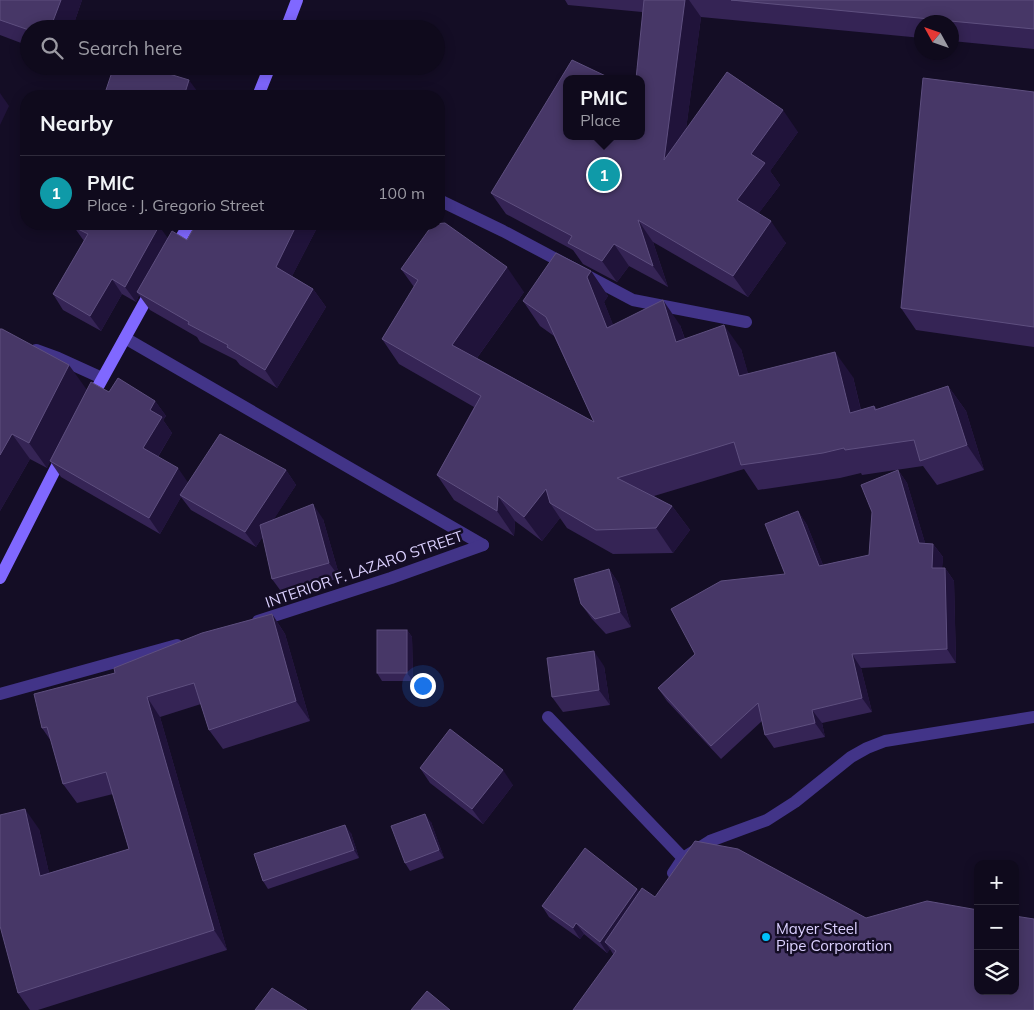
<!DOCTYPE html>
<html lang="en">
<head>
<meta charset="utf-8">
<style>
	:root { --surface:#0f0a1c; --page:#181325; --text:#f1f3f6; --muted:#9b9aa3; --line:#2f2b3b; --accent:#2563eb }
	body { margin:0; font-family:Mulish,sans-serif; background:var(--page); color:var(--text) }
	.controls { position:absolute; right:15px; bottom:15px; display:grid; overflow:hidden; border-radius:10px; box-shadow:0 2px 12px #0003 }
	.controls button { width:45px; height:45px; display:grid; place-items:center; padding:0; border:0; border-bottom:1px solid var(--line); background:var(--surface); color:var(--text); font:25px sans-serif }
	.compass { position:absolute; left:914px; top:15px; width:45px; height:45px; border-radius:50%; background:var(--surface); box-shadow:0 2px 12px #0003; rotate:310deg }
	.you { position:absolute; left:422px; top:685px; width:18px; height:18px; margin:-12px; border:4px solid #fff; border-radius:50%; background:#1a73e8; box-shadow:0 0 0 8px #1a73e833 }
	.badge { display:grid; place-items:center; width:32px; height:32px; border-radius:50%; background:var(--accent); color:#fff; font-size:16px; font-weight:700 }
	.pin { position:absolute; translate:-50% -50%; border:2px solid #fff; box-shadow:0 1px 5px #0006 }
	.popup { position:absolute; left:563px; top:75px; width:82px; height:65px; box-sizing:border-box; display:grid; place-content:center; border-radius:10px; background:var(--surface); filter:drop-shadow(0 1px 4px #0005); font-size:16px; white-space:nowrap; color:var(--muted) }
	.popup b { font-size:19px; color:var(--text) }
	.popup::after { content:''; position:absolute; left:50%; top:100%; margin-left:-10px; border:10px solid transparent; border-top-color:var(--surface) }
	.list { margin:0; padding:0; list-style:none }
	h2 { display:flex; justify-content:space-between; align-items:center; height:65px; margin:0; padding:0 20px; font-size:21px }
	h2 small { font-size:16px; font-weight:400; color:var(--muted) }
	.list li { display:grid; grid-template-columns:32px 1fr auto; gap:15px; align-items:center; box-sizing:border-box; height:75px; padding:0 20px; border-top:1px solid var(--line) }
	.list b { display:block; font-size:19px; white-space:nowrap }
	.list p { margin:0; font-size:16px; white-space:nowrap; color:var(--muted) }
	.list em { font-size:16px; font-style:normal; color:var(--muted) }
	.icon { flex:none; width:28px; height:28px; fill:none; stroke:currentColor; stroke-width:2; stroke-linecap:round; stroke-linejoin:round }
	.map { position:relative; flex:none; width:1034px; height:1010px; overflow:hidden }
	.search { position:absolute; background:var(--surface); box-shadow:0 2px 12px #0003; left:20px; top:20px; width:425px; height:55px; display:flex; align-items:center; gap:12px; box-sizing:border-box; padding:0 18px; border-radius:28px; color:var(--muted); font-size:19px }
	.panel { position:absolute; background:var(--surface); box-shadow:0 2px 12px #0003; left:20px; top:90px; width:425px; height:140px; border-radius:20px }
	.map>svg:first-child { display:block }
</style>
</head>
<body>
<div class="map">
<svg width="1034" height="1010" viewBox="0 0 1034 1010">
	<rect width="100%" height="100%" fill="#140d25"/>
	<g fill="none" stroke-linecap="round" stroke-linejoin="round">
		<g stroke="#423488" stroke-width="12">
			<polyline points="439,200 503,231 633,300 746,322"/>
			<polyline points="125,338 483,545"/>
			<polyline points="36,350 58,358 102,378"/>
			<polyline points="258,621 391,578 483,545"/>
			<polyline points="0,694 177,645"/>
			<polyline points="548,717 683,858"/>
			<polyline points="673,873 683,858 710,841 767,820 795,802 851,757 867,748 885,741 1034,717"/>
		</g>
		<g stroke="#8068ff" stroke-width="12">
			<polyline points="286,29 297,0"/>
			<polyline points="258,96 270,66"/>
			<polyline points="174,250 189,224"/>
			<polyline points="90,401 152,289"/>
			<polyline points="0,578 63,454"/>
		</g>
	</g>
	<g fill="#352455">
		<polygon points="0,0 82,0 72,29 29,29 29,46 0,35"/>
		<polygon points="565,0 1034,0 1034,49 952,41 952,22 922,22 922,38 701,17 686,129 798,132 770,171 780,185 758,214 786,243 748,297 653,242 668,287 629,266 617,282 583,264 573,250 506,214 491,193 642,136 642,12 568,5"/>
		<polygon points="1034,92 1034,347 916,330 901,308"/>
		<polygon points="196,224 319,224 292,276 313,289 326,307 277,388 240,365 236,360 200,342 197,337 150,310 139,295 136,302 122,294 101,331 63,310 53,294 84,241 74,227 168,238 187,240"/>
		<polygon points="401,269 524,292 477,358 594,422 554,336 540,326 523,301 591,271 608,296 604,302 613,325 680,325 685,339 741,349 748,374 853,377 861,410 874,406 877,409 948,386 966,411 984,470 937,485 923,466 862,475 861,473 840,478 758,490 744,469 654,496 672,506 690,530 673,553 613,554 567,528 560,518 542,541 515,521 514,536 454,500 437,475 474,407 399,364 382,339 414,287"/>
		<polygon points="2,329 87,390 109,392 155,401 166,416 163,420 172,433 158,457 188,483 286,470 296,485 273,520 323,519 340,578 283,594 272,579 263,536 256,547 191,510 181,497 160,534 61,477 50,461 47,468 30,459 0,511"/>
		<polygon points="898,470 907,483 925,543 933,544 943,557 942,568 945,568 954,581 956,663 861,668 872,712 822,723 825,737 774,748 765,735 762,721 721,759 667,701 658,688 785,574 798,511 807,525 823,565 869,555"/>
		<polygon points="609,569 619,584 631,627 606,634 592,619 581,604"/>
		<polygon points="272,614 285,634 310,721 223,749 209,730 201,704 160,717 227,950 38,1010 30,1010 18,993 39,829 49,873 129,849 113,794 77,803 63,784 51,741 42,728 115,673"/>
		<polygon points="407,630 412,637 413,681 382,681 377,673"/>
		<polygon points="604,666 610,705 563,712 552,697"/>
		<polygon points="420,768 513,785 483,824 430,783"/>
		<polygon points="431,822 444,858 410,871 405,863"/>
		<polygon points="351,833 359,858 268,889 263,881"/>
		<polygon points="637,889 639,892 655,897 866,918 978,910 613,954 610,949 607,953 584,934 580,939 549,917 542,906"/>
	</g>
	<g fill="#20133a">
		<polygon points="61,0 82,0 72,29 50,29"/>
		<polygon points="685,0 689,0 701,17 679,182 664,160"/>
		<polygon points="189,80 200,95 200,96 184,96"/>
		<polygon points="0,93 9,106 0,125"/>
		<polygon points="783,110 798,132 770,171 780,185 752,222 737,200 751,154"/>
		<polygon points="638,220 653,242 668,287 653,266"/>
		<polygon points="771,221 786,243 748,297 733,276"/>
		<polygon points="297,224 319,224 288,284 276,267"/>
		<polygon points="159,226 170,241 137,292 139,295 136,302 125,287"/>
		<polygon points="614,244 629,266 617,282 602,261"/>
		<polygon points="507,267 524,292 469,369 452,345"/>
		<polygon points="591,271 608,296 604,302 624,352 607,328 587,277"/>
		<polygon points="112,279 122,294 101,331 90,316"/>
		<polygon points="313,289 326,307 277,388 265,370"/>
		<polygon points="663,300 680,325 694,367 676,342"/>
		<polygon points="724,325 741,349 756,401 739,376"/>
		<polygon points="835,352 853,377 867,437 850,413"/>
		<polygon points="69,365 87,390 47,468 29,443"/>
		<polygon points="948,386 966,411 984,470 967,445"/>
		<polygon points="155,401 166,416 163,420 172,433 154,463 143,448 150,410"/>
		<polygon points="12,434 30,459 0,511 0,455"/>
		<polygon points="178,468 189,484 180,495 181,497 160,534 149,518"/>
		<polygon points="286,470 296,485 256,547 245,532"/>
		<polygon points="898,470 907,483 929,556 919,543"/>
		<polygon points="546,489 550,503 560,518 542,541 524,517"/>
		<polygon points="498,496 515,521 514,536 497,511"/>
		<polygon points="313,504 323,519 340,578 329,563"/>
		<polygon points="672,506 690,530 673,553 656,528"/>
		<polygon points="798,511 807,525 829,580 819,566"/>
		<polygon points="933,544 943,557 941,581 932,568"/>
		<polygon points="945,568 954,581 956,663 947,649"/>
		<polygon points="609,569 619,584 631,627 620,612"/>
		<polygon points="272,614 285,634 310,721 296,701"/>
		<polygon points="407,630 412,637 413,681 407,673"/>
		<polygon points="594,651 604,666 610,705 599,690"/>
		<polygon points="852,654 861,668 872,712 862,698"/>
		<polygon points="147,697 160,717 227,950 214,930"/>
		<polygon points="812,710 822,723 825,737 815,723"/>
		<polygon points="503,770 513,785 483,824 472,809"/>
		<polygon points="25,809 39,829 54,895 40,876"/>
		<polygon points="425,814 431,822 444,858 439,850"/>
		<polygon points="345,825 351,833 359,858 354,850"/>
		<polygon points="637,889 645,899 605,942 610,949 607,953 600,942"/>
		<polygon points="576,923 584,934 580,939 573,928"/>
	</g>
	<g fill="#473767" stroke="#5e4f7f">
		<polygon points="0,0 61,0 50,29 29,29 29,30 0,20"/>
		<polygon points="644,0 685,0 664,160 727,72 783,110 751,154 765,163 737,200 771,221 733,276 638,220 653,266 614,244 602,261 568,243 572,236 491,193 572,60 612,79 566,79 566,136 642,136 642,79 636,79"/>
		<polygon points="731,0 1034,0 1034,29"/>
		<polygon points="114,66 143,66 189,80 184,96 104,96"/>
		<polygon points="923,78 1034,92 1034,327 901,308"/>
		<polygon points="445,223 507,267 452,345 594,422 546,317 523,301 556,253 591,271 587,277 607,328 663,300 676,342 724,325 739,376 835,352 850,413 874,406 875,410 948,386 967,445 920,461 914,440 845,450 844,448 823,453 741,465 734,442 617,478 672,506 656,528 596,530 550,503 546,489 524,517 498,496 497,511 437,475 481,396 382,339 418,280 401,269 433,224"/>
		<polygon points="76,224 155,224 159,226 125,287 112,279 90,316 53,294 88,234 74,227"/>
		<polygon points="196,224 297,224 276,267 313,289 265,370 227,347 228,345 188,324 189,322 137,292 172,231 187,240"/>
		<polygon points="0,329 2,329 69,365 29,443 12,434 0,455"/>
		<polygon points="118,378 155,401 150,410 162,417 143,448 178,468 149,518 50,461 91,382 109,392"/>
		<polygon points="220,434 286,470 245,532 180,495"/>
		<polygon points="898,470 919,543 933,544 932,568 945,568 947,649 852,654 862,698 812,710 815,723 765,735 758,703 711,746 658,688 695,654 671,609 721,581 785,574 765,524 798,511 819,566 869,555 872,512 861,485"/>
		<polygon points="313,504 329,563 272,579 260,525"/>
		<polygon points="609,569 620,612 595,619 581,604 574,579"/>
		<polygon points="272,614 296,701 209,730 194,683 147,697 214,930 18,993 0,926 0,815 25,809 40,876 129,849 106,772 63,784 47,727 42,728 34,694 115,673 114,668 202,633"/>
		<rect x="377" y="630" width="30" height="43"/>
		<polygon points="594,651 599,690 552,697 547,658"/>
		<polygon points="450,729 503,770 472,809 420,768"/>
		<polygon points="425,814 439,850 405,863 391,826"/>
		<polygon points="345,825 354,850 263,881 254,854"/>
		<polygon points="695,841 738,849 866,918 927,901 978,910 978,991 1015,991 1015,916 1034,919 1034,1010 573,1010 616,951 605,942 642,888 655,897"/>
		<polygon points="585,848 637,889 600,942 576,923 573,928 542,906"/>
		<polygon points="272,988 307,1010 255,1010"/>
		<polygon points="427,991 450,1010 411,1010"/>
	</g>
	<circle fill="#00c1fc" stroke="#140d25" stroke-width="2" cx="766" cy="937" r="5"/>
	<g text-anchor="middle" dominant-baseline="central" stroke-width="5" stroke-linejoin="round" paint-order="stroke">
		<g font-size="15" fill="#dcd1ff" stroke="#140d25">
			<text transform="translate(364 569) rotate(-19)">INTERIOR F. LAZARO STREET</text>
		</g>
		<g font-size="15" fill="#dcd1ff" stroke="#140d25" text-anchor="start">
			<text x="776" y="928">Mayer Steel<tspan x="776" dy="17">Pipe Corporation</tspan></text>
		</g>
	</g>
</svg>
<div class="controls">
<button>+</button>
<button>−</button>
<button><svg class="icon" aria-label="layers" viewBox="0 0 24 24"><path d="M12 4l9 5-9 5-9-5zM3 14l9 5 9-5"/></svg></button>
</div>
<svg class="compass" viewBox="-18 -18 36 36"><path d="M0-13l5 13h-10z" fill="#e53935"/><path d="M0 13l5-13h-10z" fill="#9b9aa3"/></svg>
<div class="you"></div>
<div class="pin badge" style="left:604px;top:175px;background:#0f9aa8">1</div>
<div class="popup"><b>PMIC</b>Place</div>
<div class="search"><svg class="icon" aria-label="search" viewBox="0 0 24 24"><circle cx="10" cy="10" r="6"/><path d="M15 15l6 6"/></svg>Search here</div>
<section class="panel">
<h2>Nearby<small></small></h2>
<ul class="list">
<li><span class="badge" style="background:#0f9aa8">1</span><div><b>PMIC</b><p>Place · J. Gregorio Street</p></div><em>100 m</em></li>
</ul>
</section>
</div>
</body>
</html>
